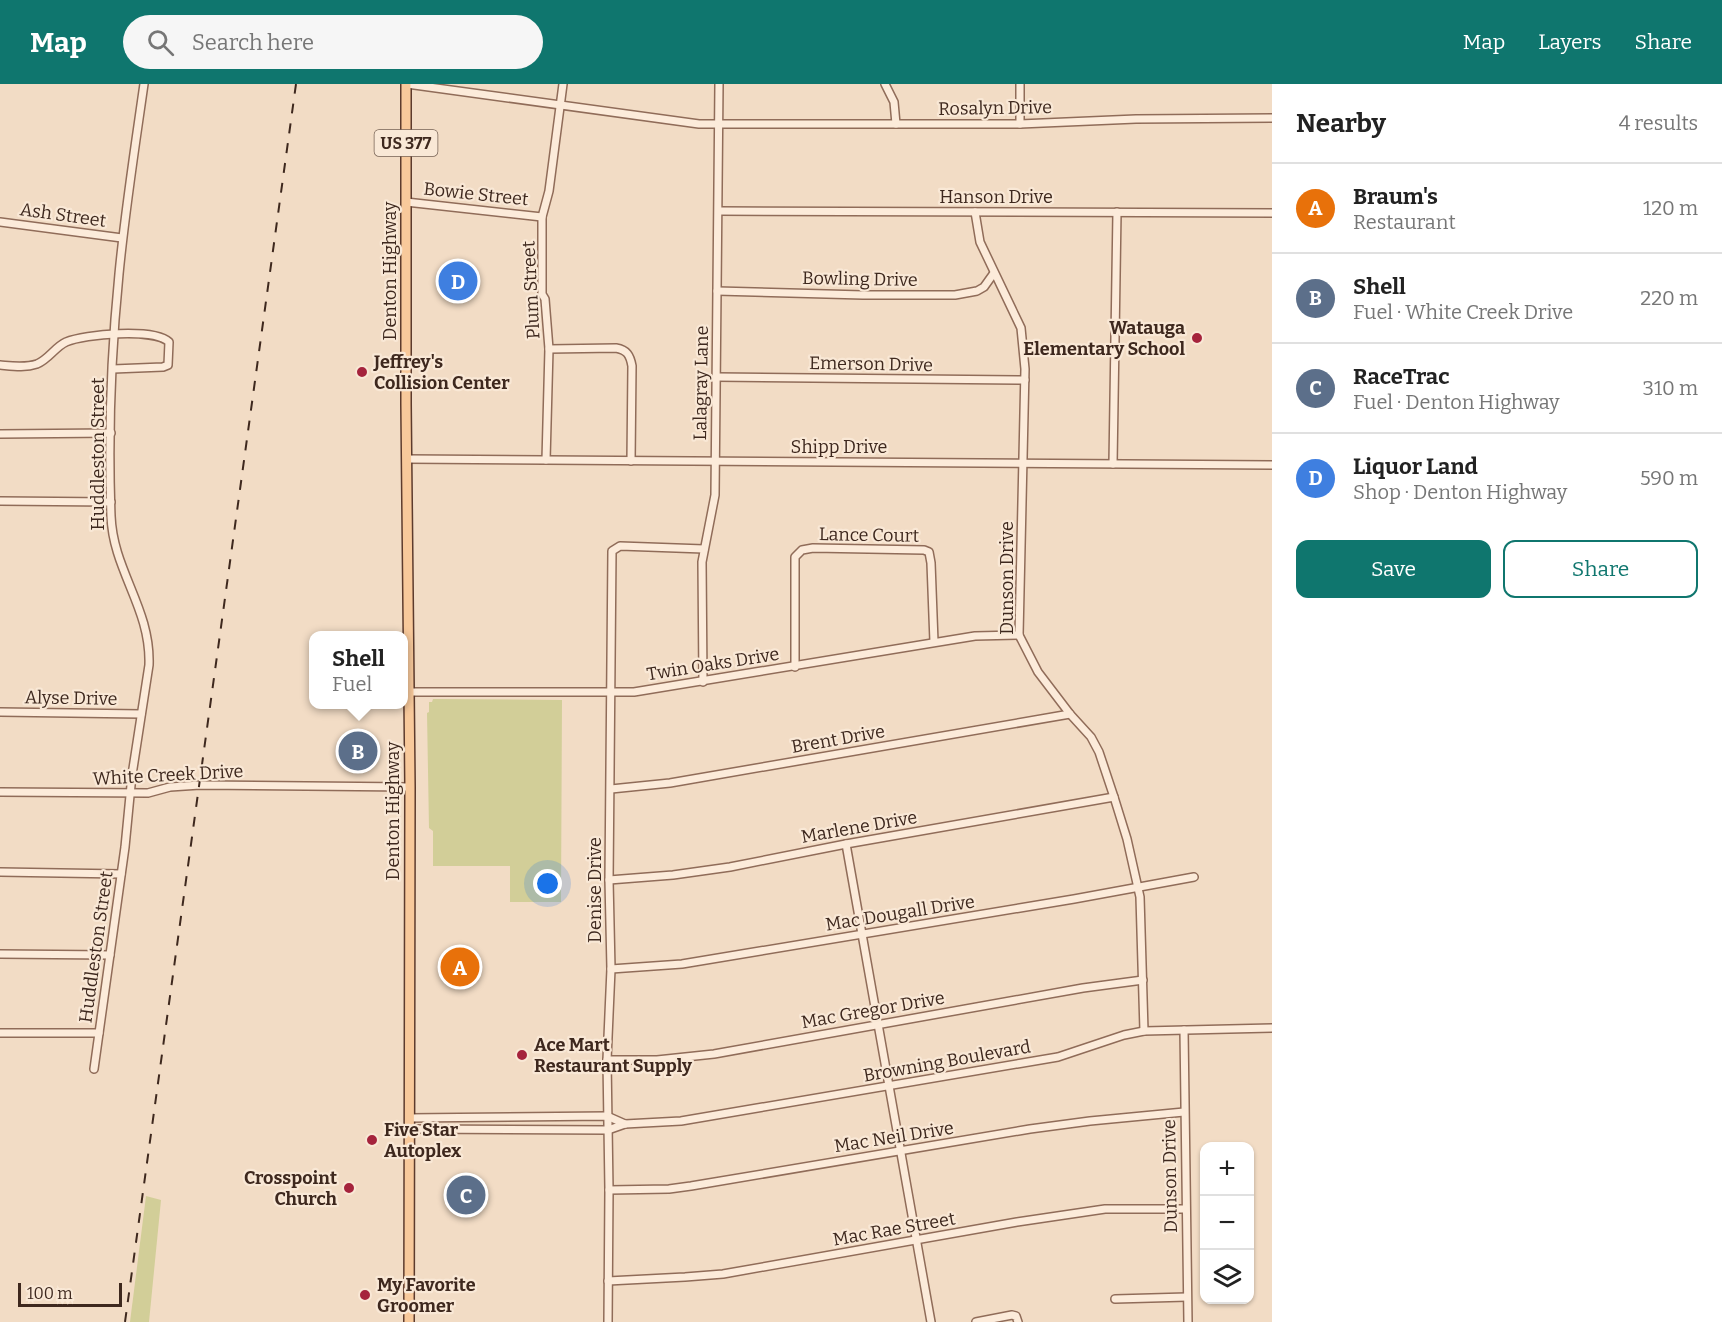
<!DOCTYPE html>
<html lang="en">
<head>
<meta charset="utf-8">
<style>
	:root { --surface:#fff; --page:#f6f6f6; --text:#222; --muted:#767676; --line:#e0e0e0; --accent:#0f766e }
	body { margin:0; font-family:Bitter,serif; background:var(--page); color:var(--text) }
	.controls { position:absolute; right:18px; bottom:18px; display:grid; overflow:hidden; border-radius:12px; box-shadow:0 2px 4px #0004 }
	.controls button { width:54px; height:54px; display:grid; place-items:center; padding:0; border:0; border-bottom:2px solid var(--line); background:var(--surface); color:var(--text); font:30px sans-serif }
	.scale { position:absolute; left:18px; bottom:15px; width:104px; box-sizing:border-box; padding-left:6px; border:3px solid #3e281e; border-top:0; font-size:16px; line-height:21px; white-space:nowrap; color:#3e281e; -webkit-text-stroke:4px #f9e8d6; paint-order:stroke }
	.you { position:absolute; left:548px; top:800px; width:21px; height:21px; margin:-15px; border:4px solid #fff; border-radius:50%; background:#1a73e8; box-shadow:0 0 0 9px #1a73e833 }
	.badge { display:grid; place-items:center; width:39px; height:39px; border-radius:50%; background:var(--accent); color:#fff; font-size:20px; font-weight:700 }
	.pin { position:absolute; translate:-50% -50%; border:3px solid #fff; box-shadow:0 2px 6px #0006 }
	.popup { position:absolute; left:309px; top:547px; width:99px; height:78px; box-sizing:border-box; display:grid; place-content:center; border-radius:12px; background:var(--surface); filter:drop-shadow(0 2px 4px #0005); font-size:20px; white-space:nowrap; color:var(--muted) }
	.popup b { font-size:22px; color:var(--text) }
	.popup::after { content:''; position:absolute; left:50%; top:100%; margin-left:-12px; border:12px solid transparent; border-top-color:var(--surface) }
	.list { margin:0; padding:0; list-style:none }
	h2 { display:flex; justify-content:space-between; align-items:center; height:78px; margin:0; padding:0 24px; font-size:26px }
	h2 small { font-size:20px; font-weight:400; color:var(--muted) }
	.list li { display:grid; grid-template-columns:39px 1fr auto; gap:18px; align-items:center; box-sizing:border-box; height:90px; padding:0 24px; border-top:2px solid var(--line) }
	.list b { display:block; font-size:22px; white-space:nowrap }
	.list p { margin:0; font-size:20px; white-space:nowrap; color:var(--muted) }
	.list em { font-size:20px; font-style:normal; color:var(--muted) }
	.actions { display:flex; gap:12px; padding:18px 24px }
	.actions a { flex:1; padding:14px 0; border:2px solid var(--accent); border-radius:12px; text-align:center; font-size:21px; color:var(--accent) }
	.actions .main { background:var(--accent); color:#fff }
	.icon { flex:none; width:33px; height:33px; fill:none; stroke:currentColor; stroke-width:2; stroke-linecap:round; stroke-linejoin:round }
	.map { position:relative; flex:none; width:1272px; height:1238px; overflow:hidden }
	header { display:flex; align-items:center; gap:36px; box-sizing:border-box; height:84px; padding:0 30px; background:var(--accent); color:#fff }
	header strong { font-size:28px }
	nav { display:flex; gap:33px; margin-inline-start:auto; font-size:21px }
	.search { width:420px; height:54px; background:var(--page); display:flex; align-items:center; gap:15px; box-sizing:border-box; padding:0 21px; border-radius:33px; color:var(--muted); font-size:22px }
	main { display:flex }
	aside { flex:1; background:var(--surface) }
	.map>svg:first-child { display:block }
</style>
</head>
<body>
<header>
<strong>Map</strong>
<div class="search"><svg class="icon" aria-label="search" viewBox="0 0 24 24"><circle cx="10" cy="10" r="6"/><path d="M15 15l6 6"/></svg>Search here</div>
<nav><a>Map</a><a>Layers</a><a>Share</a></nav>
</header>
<main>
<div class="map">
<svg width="1272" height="1238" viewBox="0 0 1272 1238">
	<rect width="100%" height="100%" fill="#f2dcc5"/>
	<g fill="#d2ce98">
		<polygon points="433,615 562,616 561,818 510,818 510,782 433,782 433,747 429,744 427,629 429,628 429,618 432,618"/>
		<polygon points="146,1112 161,1116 149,1238 130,1238"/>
	</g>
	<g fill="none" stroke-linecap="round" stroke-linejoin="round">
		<g stroke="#906c59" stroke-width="10">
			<g id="minor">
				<polyline points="407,0 699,40 1020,40 1136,35 1272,34"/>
				<polyline points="885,0 894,18 896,40"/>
				<polyline points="1020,40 1020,0"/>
				<polyline points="406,118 542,133"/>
				<polyline points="719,127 1272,129"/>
				<polyline points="975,128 980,158 1021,244 1025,285 1019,551 1038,588 1070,630 1091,653 1099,668 1114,713 1127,755 1140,813 1144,947"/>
				<polyline points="0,138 122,154"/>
				<polyline points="717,207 863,211 955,211 977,207 984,203 994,189"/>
				<path d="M549 265 616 264C627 266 630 271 632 282L631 377"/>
				<path d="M0 281C12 282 25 284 37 280 49 275 55 263 66 258 85 250 154 244 169 258L168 281 163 283 113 285"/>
				<polyline points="716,293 1025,296"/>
				<polyline points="0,350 111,349"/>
				<polyline points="407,375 1272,381"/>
				<polyline points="546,376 549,265 545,215 542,210 542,133 549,107 563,0"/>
				<polyline points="1113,380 1117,128"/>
				<polyline points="0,417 111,418"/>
				<polyline points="795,583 795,473 802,466 813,464 924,466 929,468 931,479 934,558"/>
				<polyline points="703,598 702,478 715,411 719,0"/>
				<polyline points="409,608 634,608 975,552 1019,551"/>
				<polyline points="0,628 141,630"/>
				<polyline points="611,705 670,699 1070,630"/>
				<polyline points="0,708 148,709 170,703 200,701 410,703"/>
				<polyline points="846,760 931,1238"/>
				<polyline points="0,788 121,790"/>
				<polyline points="609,796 673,791 730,783 846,760 1114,713"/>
				<polyline points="0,870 110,871"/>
				<polyline points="611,885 682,880 1074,815 1194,793"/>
				<polyline points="1184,946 1188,1238"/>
				<polyline points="0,949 99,949"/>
				<polyline points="607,976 657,976 714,970 1083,904 1143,896"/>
				<path d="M94 985 125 763 132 691 149 581C151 524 113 487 111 432 108 352 111 270 119 190 125 127 135 63 144 0"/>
				<polyline points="409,1034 607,1032 625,1040"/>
				<polyline points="409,1045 608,1046 625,1040 681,1037 1058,973 1124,951 1144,947 1272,944"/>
				<polyline points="609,1106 669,1105 691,1102 1030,1045 1090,1037 1184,1028"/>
				<polyline points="608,1197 685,1193 723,1190 1017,1138 1105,1125 1185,1125"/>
				<polyline points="1115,1215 1187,1213"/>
				<polyline points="608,1238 609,1106 607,976 611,885 609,796 612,467 620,462 704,465"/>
				<polyline points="976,1238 1012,1231 1016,1232 1018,1238"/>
			</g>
		</g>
		<g stroke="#5d3b2d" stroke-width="12">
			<polyline id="major" points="406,0 406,320 410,703 409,1238"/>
		</g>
		<use href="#minor" stroke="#fcebda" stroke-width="7"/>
		<use href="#major" stroke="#f8c99b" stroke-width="9"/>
		<polyline stroke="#3e281e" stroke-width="2" stroke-dasharray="10 10" stroke-linecap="butt" points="125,1238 296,0"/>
	</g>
	<g fill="#a5233c" stroke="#f9e8d6" stroke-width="2">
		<circle cx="1197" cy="254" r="6"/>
		<circle cx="362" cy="288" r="6"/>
		<circle cx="522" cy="971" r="6"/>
		<circle cx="372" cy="1056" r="6"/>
		<circle cx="349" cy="1104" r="6"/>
		<circle cx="365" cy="1211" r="6"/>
	</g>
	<g text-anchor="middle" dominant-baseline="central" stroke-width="4.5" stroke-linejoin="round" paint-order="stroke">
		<rect fill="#f9e8d6" stroke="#766255" stroke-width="1.5" x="374.5" y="46" width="63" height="26" rx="4.5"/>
		<g font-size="16" font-weight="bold" fill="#3e281e">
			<text x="406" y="59">US 377</text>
		</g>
		<g font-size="18" fill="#3e281e" stroke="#f9e8d6">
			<text transform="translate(995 24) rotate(-1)">Rosalyn Drive</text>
			<text transform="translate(476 110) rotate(6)">Bowie Street</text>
			<text x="996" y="113">Hanson Drive</text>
			<text transform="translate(63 131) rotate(8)">Ash Street</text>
			<text transform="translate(390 187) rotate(-90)">Denton Highway</text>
			<text transform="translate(860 195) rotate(1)">Bowling Drive</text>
			<text transform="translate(531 206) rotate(-93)">Plum Street</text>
			<text transform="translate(871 280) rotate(1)">Emerson Drive</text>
			<text transform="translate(701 299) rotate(-89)">Lalagray Lane</text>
			<text x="839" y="363">Shipp Drive</text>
			<text transform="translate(98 370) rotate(-90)">Huddleston Street</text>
			<text transform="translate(869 451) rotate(1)">Lance Court</text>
			<text transform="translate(1007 494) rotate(-90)">Dunson Drive</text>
			<text transform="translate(713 580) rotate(-9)">Twin Oaks Drive</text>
			<text transform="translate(71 614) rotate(1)">Alyse Drive</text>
			<text transform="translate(838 655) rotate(-10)">Brent Drive</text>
			<text transform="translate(168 691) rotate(-3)">White Creek Drive</text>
			<text transform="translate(393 727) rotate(-90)">Denton Highway</text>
			<text transform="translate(859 743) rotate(-10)">Marlene Drive</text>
			<text transform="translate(595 806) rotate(-90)">Denise Drive</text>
			<text transform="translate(900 829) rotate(-9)">Mac Dougall Drive</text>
			<text transform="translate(96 863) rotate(-82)">Huddleston Street</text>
			<text transform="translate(873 926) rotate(-10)">Mac Gregor Drive</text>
			<text transform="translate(947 977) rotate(-10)">Browning Boulevard</text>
			<text transform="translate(894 1053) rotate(-9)">Mac Neil Drive</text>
			<text transform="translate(1170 1092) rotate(-91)">Dunson Drive</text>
			<text transform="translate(894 1145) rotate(-10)">Mac Rae Street</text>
		</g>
		<g font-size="18" font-weight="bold" fill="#3e281e" stroke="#f9e8d6" text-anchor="start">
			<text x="1185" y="244" text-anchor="end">Watauga<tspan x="1185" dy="21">Elementary School</tspan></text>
			<text x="374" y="278">Jeffrey's<tspan x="374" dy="21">Collision Center</tspan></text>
			<text x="534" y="961">Ace Mart<tspan x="534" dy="21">Restaurant Supply</tspan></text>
			<text x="384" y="1046">Five Star<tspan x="384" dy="21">Autoplex</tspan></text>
			<text x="337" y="1094" text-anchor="end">Crosspoint<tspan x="337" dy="21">Church</tspan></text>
			<text x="377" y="1201">My Favorite<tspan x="377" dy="21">Groomer</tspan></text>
		</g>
	</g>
</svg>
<div class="controls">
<button>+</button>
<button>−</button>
<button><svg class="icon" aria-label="layers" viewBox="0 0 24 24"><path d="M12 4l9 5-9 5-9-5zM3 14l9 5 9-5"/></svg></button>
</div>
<div class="scale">100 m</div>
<div class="you"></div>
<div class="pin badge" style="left:460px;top:883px;background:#e8710a">A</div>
<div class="pin badge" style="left:358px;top:667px;background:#5c6f8a">B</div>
<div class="popup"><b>Shell</b>Fuel</div>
<div class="pin badge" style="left:466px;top:1111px;background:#5c6f8a">C</div>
<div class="pin badge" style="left:458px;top:197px;background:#3f7fe0">D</div>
</div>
<aside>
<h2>Nearby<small>4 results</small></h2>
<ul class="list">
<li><span class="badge" style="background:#e8710a">A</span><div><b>Braum's</b><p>Restaurant</p></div><em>120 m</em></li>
<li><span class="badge" style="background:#5c6f8a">B</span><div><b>Shell</b><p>Fuel · White Creek Drive</p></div><em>220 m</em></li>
<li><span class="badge" style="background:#5c6f8a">C</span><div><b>RaceTrac</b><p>Fuel · Denton Highway</p></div><em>310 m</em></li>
<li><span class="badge" style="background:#3f7fe0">D</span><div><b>Liquor Land</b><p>Shop · Denton Highway</p></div><em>590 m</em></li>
</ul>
<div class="actions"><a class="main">Save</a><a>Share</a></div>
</aside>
</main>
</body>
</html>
